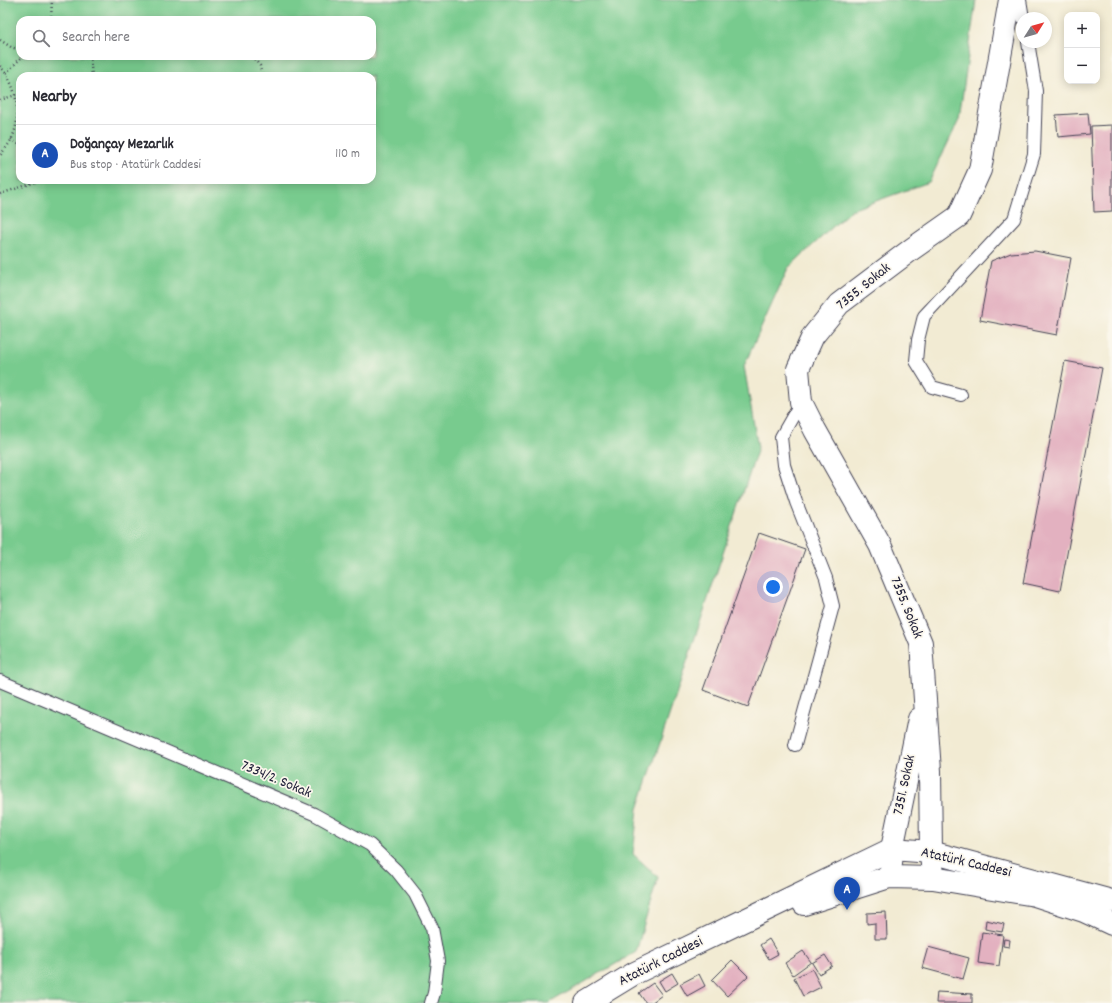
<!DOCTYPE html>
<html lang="en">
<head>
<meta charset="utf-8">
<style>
	:root { --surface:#fff; --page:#f7f7f7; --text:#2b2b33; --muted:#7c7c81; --line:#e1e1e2; --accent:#c8321e }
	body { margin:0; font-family:Dekko,sans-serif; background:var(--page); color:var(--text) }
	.controls { position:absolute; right:12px; top:12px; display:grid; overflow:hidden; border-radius:8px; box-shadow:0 2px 10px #0003 }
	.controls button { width:36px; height:36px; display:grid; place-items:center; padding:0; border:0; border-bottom:1px solid var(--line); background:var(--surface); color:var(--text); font:20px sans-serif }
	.compass { position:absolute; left:1016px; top:12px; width:36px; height:36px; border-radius:50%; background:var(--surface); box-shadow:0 2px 10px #0003; rotate:53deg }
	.you { position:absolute; left:773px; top:587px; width:14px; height:14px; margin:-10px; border:3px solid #fff; border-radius:50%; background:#1a73e8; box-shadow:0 0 0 6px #1a73e833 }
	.badge { display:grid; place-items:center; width:26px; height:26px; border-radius:50%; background:var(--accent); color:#fff; font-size:13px; font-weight:700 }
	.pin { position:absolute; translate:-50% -33px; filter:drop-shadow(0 1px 2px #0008) }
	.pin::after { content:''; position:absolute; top:21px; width:14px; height:12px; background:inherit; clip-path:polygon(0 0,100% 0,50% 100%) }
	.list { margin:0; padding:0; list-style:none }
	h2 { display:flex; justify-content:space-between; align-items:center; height:52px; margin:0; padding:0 16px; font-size:17px }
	h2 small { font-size:13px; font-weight:400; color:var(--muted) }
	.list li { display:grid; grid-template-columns:26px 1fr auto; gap:12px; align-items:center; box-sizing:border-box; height:60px; padding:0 16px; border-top:1px solid var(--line) }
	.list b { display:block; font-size:15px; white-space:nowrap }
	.list p { margin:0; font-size:13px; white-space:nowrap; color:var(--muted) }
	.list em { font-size:13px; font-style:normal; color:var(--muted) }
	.icon { flex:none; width:22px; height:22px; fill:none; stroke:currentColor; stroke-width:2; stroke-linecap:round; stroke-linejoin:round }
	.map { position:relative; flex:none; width:1112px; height:1003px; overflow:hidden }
	.search { position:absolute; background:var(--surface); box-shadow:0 2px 10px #0003; left:16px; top:16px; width:360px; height:44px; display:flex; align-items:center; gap:10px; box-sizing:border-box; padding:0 14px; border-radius:12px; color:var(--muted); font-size:15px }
	.panel { position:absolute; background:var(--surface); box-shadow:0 2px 10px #0003; left:16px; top:72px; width:360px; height:112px; border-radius:12px }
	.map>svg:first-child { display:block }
</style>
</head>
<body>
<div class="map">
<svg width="1112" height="1003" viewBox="0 0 1112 1003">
	<rect width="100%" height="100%" fill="#fbf7ec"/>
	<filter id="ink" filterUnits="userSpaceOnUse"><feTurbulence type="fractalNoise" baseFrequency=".025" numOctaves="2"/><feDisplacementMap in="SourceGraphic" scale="8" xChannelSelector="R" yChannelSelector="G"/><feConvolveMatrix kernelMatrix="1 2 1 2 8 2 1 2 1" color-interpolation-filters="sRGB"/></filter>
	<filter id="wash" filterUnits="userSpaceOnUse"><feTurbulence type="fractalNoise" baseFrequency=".012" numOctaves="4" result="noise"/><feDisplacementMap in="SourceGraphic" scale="16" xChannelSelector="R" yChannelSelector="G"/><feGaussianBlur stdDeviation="0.9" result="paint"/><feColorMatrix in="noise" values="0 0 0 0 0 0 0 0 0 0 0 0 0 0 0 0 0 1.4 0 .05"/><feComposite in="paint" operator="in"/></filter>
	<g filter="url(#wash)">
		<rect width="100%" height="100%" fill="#f2ebd3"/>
		<path fill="#78cb8e" stroke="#4d7664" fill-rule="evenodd" d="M0 0H976L959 120 929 182 851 210 788 268 744 366 758 448 638 809 633 854 658 877 636 952 549 1003H0ZM20 20H372V56H20ZM20 76H372V180H20Z"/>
		<g id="blocks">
			<g fill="#e3b1c0">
				<polygon points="1088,113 1090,134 1058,137 1056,115"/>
				<polygon points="1112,125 1112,211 1094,212 1091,126"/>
				<polygon points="1035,251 1071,258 1057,335 980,320 991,261 1011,253"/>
				<polygon points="1065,361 1102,368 1060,591 1023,583"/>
				<polygon points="759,533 805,549 748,707 703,690"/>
				<polygon points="886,912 887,939 875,939 875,923 867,924 867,913"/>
				<polygon points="986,920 1004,924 1002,932 985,929"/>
				<polygon points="982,932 1003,935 999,966 978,963"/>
				<polygon points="769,939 778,954 769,959 760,945"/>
				<polygon points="1004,939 1010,940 1009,947 1003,946"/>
				<polygon points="928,947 969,958 963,979 922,968"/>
				<polygon points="803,951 811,962 793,975 785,963"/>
				<polygon points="825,955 832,966 819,974 812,963"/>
				<polygon points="732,960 748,976 727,996 712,980"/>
				<polygon points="812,969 821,987 803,996 794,978"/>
				<polygon points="672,973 678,983 665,991 659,981"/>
				<polygon points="699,974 705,986 687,996 680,984"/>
				<polygon points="653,983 662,995 651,1003 646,1003 639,993"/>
				<polygon points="937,992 972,994 972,1003 936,1003"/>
			</g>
		</g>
	</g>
	<g filter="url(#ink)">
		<use href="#blocks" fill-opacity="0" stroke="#414052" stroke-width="1"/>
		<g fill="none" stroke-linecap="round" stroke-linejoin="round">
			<g stroke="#414052" stroke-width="14">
				<g id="service">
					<polyline points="1020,0 1023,18"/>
					<polyline points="961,395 932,387 916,361 918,340 924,316 1014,219 1034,154 1036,91 1028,42"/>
					<polyline points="0,681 314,814 370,845 396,870 415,894 432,928 438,961 434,993 431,1003"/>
					<polyline points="795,745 833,606 826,578 796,502 784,465 781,437 801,402"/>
				</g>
			</g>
			<g stroke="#414052" stroke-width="24">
				<g id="tertiary">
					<polyline points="891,864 892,849 919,719"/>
					<polyline points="933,878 931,852 930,771 921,643 880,545 815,430 801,402 798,369 813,336 839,304 912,249 959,216 980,170 1010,0"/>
					<polyline points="804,904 889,877 933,878 1035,895 1084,911 1112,924"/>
					<polyline points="586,1003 635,973 892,849 931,852 1112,901"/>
				</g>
			</g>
			<g stroke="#414052" stroke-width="2.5" stroke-dasharray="1 3" stroke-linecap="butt">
				<polyline points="51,20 52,0"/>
				<polyline points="0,40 11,47 20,50"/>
				<polyline points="90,56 92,76"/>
				<polyline points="252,56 260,66 262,76"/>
				<path d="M0 66C17 85 23 117 11 140 8 146 3 151 0 156"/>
				<polyline points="6,73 23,56"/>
				<polyline points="0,100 16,95"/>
				<polyline points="11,139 20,145"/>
				<polyline points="0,194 42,180"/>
			</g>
			<use href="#service" stroke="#fff" stroke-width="12"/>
			<use href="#tertiary" stroke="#fff" stroke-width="22"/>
		</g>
	</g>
	<g text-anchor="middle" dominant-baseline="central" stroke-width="3.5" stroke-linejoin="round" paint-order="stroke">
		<g font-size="15" fill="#22223b" stroke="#fbf7ec">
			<text transform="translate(864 287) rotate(-39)">7355. Sokak</text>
			<text transform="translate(906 608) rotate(68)">7355. Sokak</text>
			<text transform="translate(276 780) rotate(23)">7334/2. Sokak</text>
			<text transform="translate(905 785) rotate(-78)">7351. Sokak</text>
			<text transform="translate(966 863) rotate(13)">Atatürk Caddesi</text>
			<text transform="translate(661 962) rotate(-27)">Atatürk Caddesi</text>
		</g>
	</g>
</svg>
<div class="controls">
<button>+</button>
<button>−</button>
</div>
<svg class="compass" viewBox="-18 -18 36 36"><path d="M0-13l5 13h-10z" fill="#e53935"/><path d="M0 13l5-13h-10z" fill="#7c7c81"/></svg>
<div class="you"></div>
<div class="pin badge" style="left:847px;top:910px;background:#1a4fb4">A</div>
<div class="search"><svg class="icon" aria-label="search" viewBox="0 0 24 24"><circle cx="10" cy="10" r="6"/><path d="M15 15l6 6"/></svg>Search here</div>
<section class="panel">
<h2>Nearby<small></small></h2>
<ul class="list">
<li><span class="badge" style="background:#1a4fb4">A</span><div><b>Doğançay Mezarlık</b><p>Bus stop · Atatürk Caddesi</p></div><em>110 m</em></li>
</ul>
</section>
</div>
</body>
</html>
